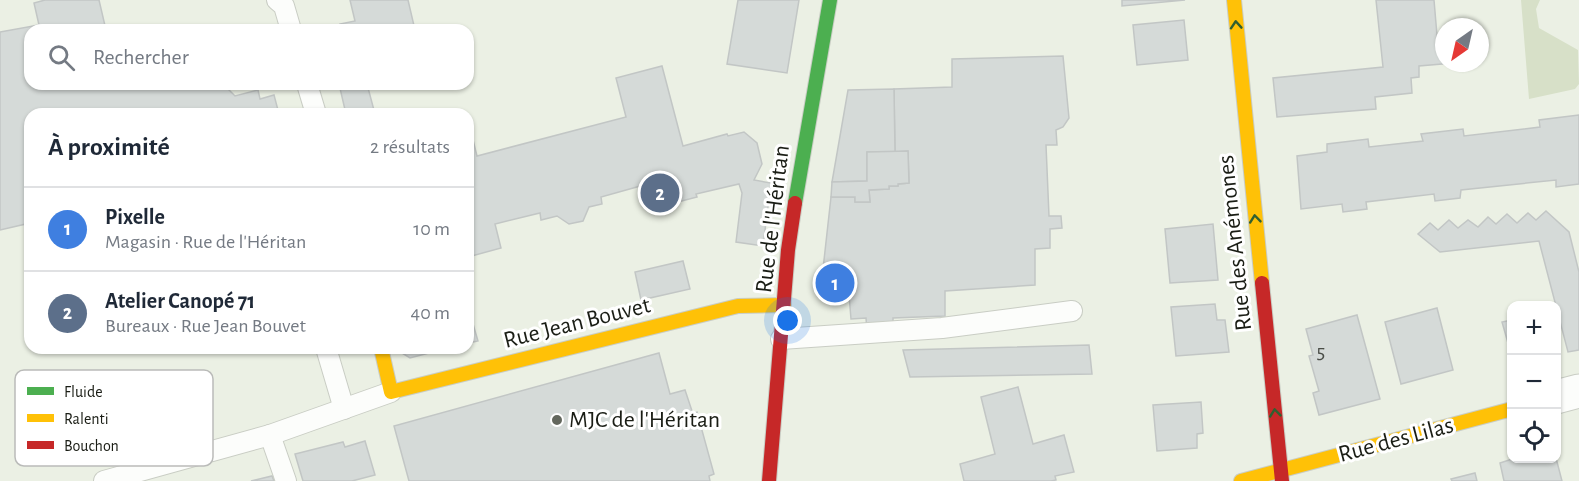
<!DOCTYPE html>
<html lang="fr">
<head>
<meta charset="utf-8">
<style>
	:root { --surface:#fff; --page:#f6f6f7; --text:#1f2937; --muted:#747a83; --line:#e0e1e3; --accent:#63675d }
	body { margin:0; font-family:"Alegreya Sans",sans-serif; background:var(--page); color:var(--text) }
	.controls { position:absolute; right:18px; bottom:18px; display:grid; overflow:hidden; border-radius:12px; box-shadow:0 2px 4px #0004 }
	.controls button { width:54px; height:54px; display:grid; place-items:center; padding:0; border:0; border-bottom:2px solid var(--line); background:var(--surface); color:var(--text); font:30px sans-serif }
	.compass { position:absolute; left:1435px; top:18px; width:54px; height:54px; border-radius:50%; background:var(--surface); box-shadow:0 2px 4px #0004; rotate:214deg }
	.you { position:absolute; left:788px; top:321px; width:21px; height:21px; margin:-15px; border:4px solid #fff; border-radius:50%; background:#1a73e8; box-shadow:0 0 0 9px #1a73e833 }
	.badge { display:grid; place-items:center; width:39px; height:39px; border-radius:50%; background:var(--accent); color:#fff; font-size:20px; font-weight:700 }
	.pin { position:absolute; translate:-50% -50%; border:3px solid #fff; box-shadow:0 2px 6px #0006 }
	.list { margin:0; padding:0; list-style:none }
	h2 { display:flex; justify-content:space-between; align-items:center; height:78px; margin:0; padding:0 24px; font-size:26px }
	h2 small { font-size:20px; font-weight:400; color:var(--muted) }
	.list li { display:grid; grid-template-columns:39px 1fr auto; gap:18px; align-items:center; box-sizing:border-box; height:84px; padding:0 24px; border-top:2px solid var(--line) }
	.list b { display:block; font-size:22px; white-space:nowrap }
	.list p { margin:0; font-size:20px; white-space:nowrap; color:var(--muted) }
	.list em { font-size:20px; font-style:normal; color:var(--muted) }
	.icon { flex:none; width:33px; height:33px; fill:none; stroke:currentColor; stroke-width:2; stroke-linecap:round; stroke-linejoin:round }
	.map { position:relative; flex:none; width:1579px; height:481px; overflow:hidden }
	.search { position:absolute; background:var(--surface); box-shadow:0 2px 4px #0004; left:24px; top:24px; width:450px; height:66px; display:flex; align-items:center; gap:15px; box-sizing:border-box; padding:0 21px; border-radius:18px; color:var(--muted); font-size:22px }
	.panel { position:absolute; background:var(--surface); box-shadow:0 2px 4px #0004; left:24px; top:108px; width:450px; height:246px; border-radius:18px }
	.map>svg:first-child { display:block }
</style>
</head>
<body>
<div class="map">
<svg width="1579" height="481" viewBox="0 0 1579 481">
	<rect width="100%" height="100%" fill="#ebf0e4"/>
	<polygon fill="#d7e0c8" points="1521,0 1540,0 1536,9 1539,28 1578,50 1579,84 1575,89 1529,99"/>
	<g fill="#d5dad8" stroke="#c2c6c5" stroke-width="1.5">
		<polygon points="45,0 99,0 106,30 30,30 30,84 223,84 235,96 258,90 260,99 274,95 279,114 30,114 30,237 26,224 0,230 0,32 39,25 34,3"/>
		<polygon points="350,0 408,0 415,30 342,30 340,24 355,21"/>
		<polygon points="738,0 799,0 787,73 727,64"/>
		<polygon points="1122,0 1185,0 1122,6"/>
		<polygon points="1376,0 1434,0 1438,47 1444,46 1444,63 1454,63 1419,66 1419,77 1411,78 1412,93 1375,97 1376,109 1277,117 1273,78 1383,67"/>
		<polygon points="1184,20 1188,60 1137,65 1133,25"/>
		<polygon points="1063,56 1069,118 1063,127 1056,130 1057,145 1046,145 1049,216 1061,216 1062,228 1050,229 1050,248 1035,249 1035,285 945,291 945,316 893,318 893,331 867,331 866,318 851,319 849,295 820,296 831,197 855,197 855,202 870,202 869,190 889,189 889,186 898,186 898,184 909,183 908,151 895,152 894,89 952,87 952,59"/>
		<polygon points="662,66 683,146 727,134 728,136 744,132 757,143 762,164 754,180 771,183 763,246 736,242 742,193 739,184 696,194 697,197 651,209 644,185 601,197 602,204 589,207 583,221 569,224 557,216 541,220 540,213 495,224 501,248 468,257 468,120 477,156 626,117 616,78"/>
		<polygon points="339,84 367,84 375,114 346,114"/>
		<polygon points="894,89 895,152 867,152 867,181 832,182 848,90"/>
		<polygon points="1579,115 1579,184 1556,187 1556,180 1461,190 1460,198 1435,201 1434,194 1366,202 1367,209 1343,212 1342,204 1301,209 1297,156 1327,152 1327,144 1368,139 1369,147 1423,141 1421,134 1463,129 1464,136 1540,127 1539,120"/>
		<polygon points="908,151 909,183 898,184 898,186 889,186 889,189 869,190 870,202 855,202 855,197 831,197 832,182 867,181 867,152"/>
		<polygon points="1546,211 1569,232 1579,272 1579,350 1568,352 1539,241 1440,252 1418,234 1430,223 1438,230 1449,220 1458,228 1468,220 1478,227 1488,217 1496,224 1507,214 1517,223 1528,213 1536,220"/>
		<polygon points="1213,224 1218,280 1170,283 1165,229"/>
		<polygon points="683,261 690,289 641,300 635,272"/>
		<polygon points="1215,304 1217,320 1225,320 1229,352 1176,356 1171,307"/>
		<polygon points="1437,308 1453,370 1401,384 1385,322"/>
		<polygon points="1357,315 1380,399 1319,415 1313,393 1319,391 1309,356 1313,355 1306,329"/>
		<polygon points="1512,320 1512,357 1502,322"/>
		<polygon points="473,324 478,341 468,343 468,326"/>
		<polygon points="1089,345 1092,374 910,377 903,350"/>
		<polygon points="401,348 448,348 410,358 402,353"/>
		<polygon points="659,353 670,394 685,390 693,414 697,412 714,474 709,476 710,481 409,481 394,426"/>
		<polygon points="1018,387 1033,444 1064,435 1074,472 1055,476 1056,480 1051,481 964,481 960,464 995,454 981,397"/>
		<polygon points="1201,402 1203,433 1197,434 1197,448 1157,451 1153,405"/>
		<polygon points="365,441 375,475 352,481 303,481 295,454 343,442 345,447"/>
		<polygon points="1515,458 1556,458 1562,481 1504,481 1500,463"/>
		<polygon points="1475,473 1477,481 1452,481 1451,479"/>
		<polygon points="272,476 274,481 251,481"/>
	</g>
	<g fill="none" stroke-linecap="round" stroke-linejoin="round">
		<g stroke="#c9cdc4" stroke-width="22">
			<g id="lane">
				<polyline points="277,0 284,6 291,30"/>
				<polyline points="307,84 316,114"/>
				<polyline points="781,339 942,328 1072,311"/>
				<polyline points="326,348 344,409"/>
				<polyline points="270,435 286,481"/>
				<polyline points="104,481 270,435 391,392"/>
			</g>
		</g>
		<g stroke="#c9cdc4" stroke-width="35">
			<polyline id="street" points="1556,397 1579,391"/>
		</g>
		<g stroke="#c9cdc4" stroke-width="16">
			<polyline id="fast" points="795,203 830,0"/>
		</g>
		<g stroke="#c9cdc4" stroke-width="16">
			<g id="slow">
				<polyline points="1234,0 1262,283"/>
				<polyline points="381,348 391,392 738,306 784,305"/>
				<polyline points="1241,481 1512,409"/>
			</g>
		</g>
		<g stroke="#c9cdc4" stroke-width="16">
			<g id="jam">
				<polyline points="1262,283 1282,481"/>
				<polyline points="769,481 788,250 795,203"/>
			</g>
		</g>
		<use href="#lane" stroke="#fcfdfb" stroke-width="20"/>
		<use href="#street" stroke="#fcfdfb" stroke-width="33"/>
		<use href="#fast" stroke="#4caf50" stroke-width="14"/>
		<use href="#slow" stroke="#ffc107" stroke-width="14"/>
		<use href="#jam" stroke="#c62828" stroke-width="14"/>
	</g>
	<defs><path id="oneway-chevron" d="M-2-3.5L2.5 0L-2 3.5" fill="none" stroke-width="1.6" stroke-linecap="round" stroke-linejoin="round" transform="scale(1.5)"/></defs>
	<g stroke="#305f30">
		<use href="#oneway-chevron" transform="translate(1236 25) rotate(-94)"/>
		<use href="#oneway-chevron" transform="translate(1255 219) rotate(-96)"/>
		<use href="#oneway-chevron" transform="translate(1275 413) rotate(-96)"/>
	</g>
	<circle fill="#63675d" stroke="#fff" stroke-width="2" cx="557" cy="420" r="6"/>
	<g text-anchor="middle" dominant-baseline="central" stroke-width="6" stroke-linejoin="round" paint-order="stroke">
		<g font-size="21" fill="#4a4d47">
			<text x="1321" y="351">5</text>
		</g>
		<g font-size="24" fill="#1a1d15" stroke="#fff">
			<text transform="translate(773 219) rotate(-83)">Rue de l'Héritan</text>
			<text transform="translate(1235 243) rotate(-96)">Rue des Anémones</text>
			<text transform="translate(577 323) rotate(-14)">Rue Jean Bouvet</text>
			<text transform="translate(1396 440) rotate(-15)">Rue des Lilas</text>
		</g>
		<g font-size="24" fill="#1a1d15" stroke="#fff" text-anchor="start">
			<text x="569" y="420">MJC de l'Héritan</text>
		</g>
	</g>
	<rect x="15" y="370" width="198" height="96" rx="9" fill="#fff" stroke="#babbb9" stroke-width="1.5"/>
	<rect x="27" y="387" width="27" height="8" fill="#4caf50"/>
	<rect x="27" y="414" width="27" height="8" fill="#ffc107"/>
	<rect x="27" y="441" width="27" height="8" fill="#c62828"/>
	<g font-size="16" fill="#1a1d15">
		<text x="64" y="397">Fluide</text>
		<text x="64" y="424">Ralenti</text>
		<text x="64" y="451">Bouchon</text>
	</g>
</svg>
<div class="controls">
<button>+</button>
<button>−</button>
<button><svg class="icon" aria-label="locate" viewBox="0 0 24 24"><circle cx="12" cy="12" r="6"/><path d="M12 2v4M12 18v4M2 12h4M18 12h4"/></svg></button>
</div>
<svg class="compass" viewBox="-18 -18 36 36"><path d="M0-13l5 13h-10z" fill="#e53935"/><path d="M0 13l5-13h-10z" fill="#747a83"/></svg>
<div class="you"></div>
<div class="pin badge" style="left:835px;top:283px;background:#3f7fe0">1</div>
<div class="pin badge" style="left:660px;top:193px;background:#5c6f8a">2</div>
<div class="search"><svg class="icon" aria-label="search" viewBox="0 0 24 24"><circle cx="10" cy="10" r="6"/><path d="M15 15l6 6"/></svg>Rechercher</div>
<section class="panel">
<h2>À proximité<small>2 résultats</small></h2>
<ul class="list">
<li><span class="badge" style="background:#3f7fe0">1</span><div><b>Pixelle</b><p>Magasin · Rue de l'Héritan</p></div><em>10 m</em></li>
<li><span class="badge" style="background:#5c6f8a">2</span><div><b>Atelier Canopé 71</b><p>Bureaux · Rue Jean Bouvet</p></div><em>40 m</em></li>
</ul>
</section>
</div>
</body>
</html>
